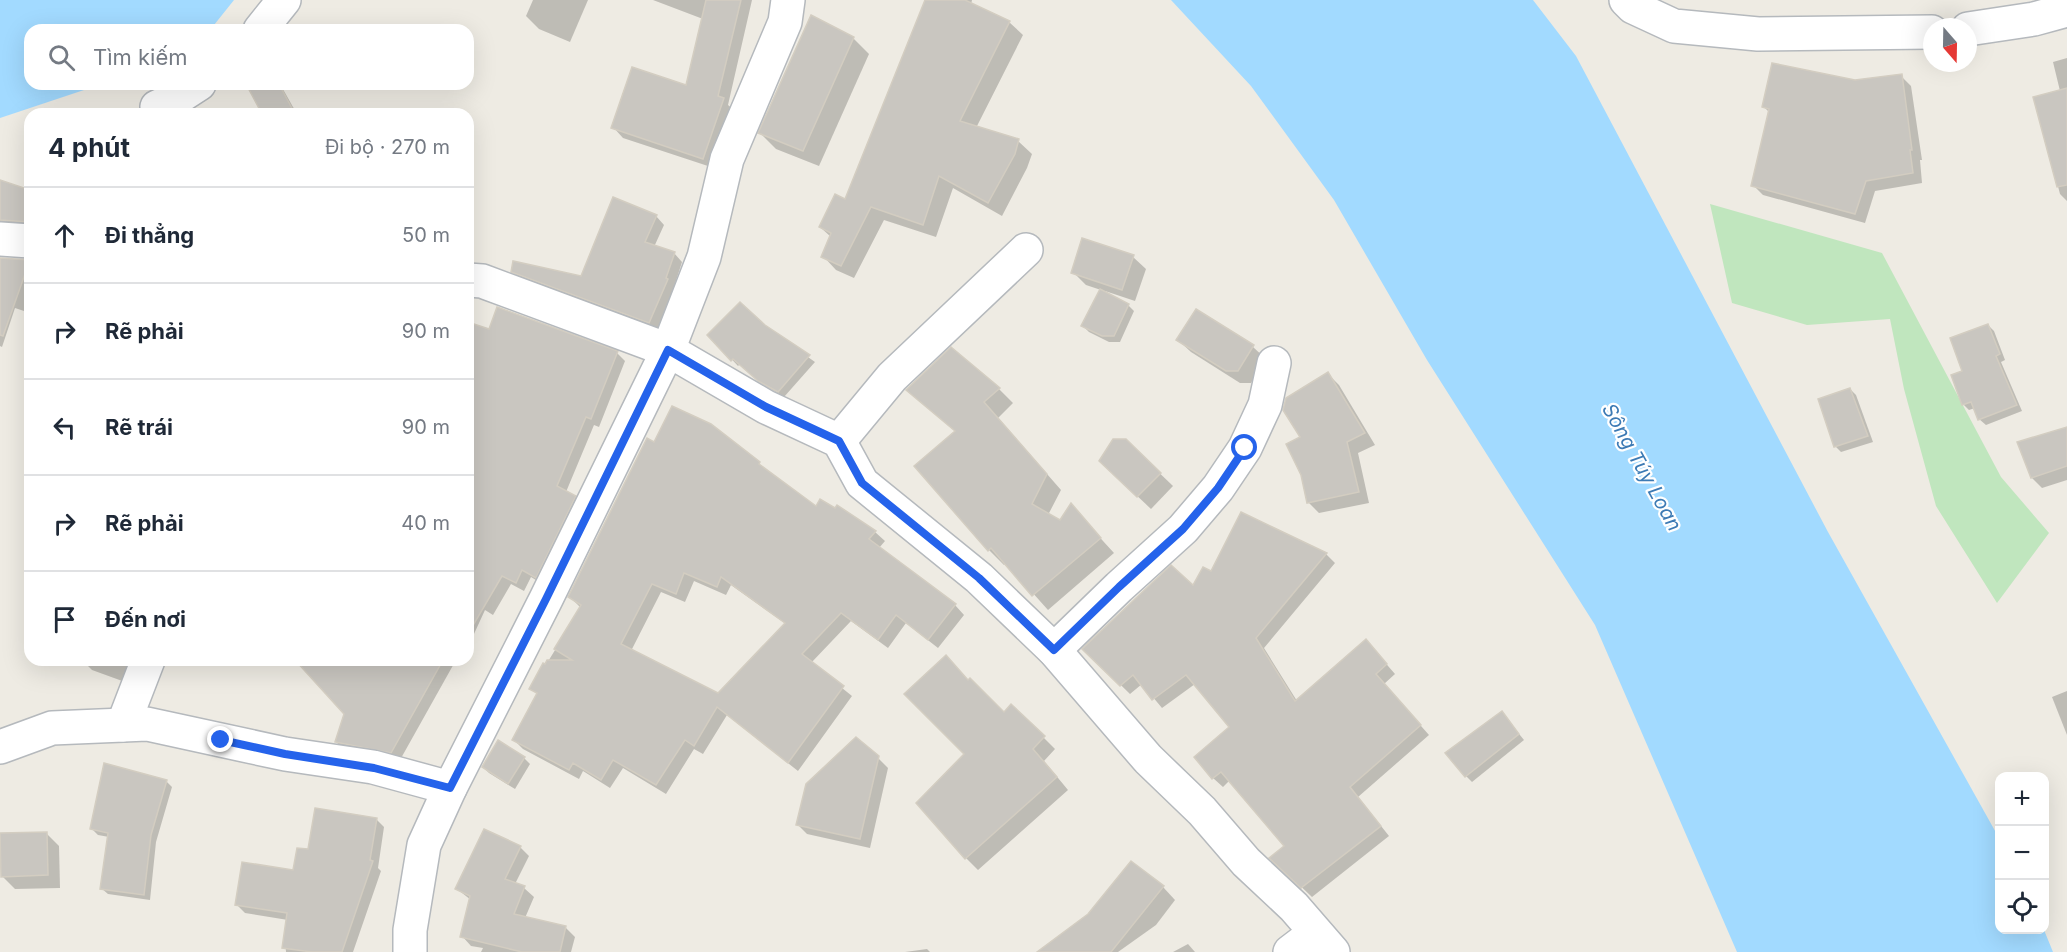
<!DOCTYPE html>
<html lang="vi">
<head>
<meta charset="utf-8">
<style>
	:root { --surface:#fff; --page:#f2f2f3; --text:#1f2937; --muted:#747a83; --line:#e0e1e3 }
	body { margin:0; font-family:Inter,sans-serif; background:var(--page); color:var(--text) }
	.controls { position:absolute; right:18px; bottom:18px; display:grid; overflow:hidden; border-radius:12px; box-shadow:0 6px 24px #0002 }
	.controls button { width:54px; height:54px; display:grid; place-items:center; padding:0; border:0; border-bottom:2px solid var(--line); background:var(--surface); color:var(--text); font:30px sans-serif }
	.compass { position:absolute; left:1923px; top:18px; width:54px; height:54px; border-radius:50%; background:var(--surface); box-shadow:0 6px 24px #0002; rotate:160deg }
	.stop { position:absolute; width:18px; height:18px; margin:-14px; border:4px solid #2563eb; border-radius:50%; background:#fff }
	.stop.end { background:#2563eb; border-color:#fff; box-shadow:0 2px 6px #0008 }
	.list { margin:0; padding:0; list-style:none }
	h2 { display:flex; justify-content:space-between; align-items:center; height:78px; margin:0; padding:0 24px; font-size:26px }
	h2 small { font-size:20px; font-weight:400; color:var(--muted) }
	.list li { display:grid; grid-template-columns:39px 1fr auto; gap:18px; align-items:center; box-sizing:border-box; height:96px; padding:0 24px; border-top:2px solid var(--line) }
	.list b { display:block; font-size:22px; white-space:nowrap }
	.list em { font-size:20px; font-style:normal; color:var(--muted) }
	.icon { flex:none; width:33px; height:33px; fill:none; stroke:currentColor; stroke-width:2; stroke-linecap:round; stroke-linejoin:round }
	.map { position:relative; flex:none; width:2067px; height:952px; overflow:hidden }
	.search { position:absolute; background:var(--surface); box-shadow:0 6px 24px #0002; left:24px; top:24px; width:450px; height:66px; display:flex; align-items:center; gap:15px; box-sizing:border-box; padding:0 21px; border-radius:18px; color:var(--muted); font-size:22px }
	.panel { position:absolute; background:var(--surface); box-shadow:0 6px 24px #0002; left:24px; top:108px; width:450px; height:558px; border-radius:18px }
	.map>svg:first-child { display:block }
</style>
</head>
<body>
<div class="map">
<svg width="2067" height="952" viewBox="0 0 2067 952">
	<rect width="100%" height="100%" fill="#eeebe3"/>
	<polygon fill="#c0e6be" points="1710,204 1882,253 2001,477 2049,533 1997,603 1936,506 1904,389 1890,319 1807,325 1732,303"/>
	<g fill="#a2daff">
		<polygon points="0,0 234,0 210,30 30,30 30,84 102,84 0,118"/>
		<polygon points="1171,0 1533,0 1576,56 1828,532 1999,838 2000,930 2044,930 2053,952 1737,952 1595,625 1427,360 1334,200 1251,86"/>
	</g>
	<g fill="#0003" fill-rule="evenodd">
		<polygon points="533,0 588,0 570,42 539,29 526,16"/>
		<polygon points="653,0 752,0 728,105 734,110 714,168 623,138 613,127 687,87 703,19"/>
		<polygon points="927,0 972,0 971,4 1009,22 1023,35 976,128 1018,141 1032,154 1027,168 1002,216 953,188 936,237 884,220 854,278 836,270 823,256 831,237 820,227 845,201"/>
		<polygon points="853,38 869,54 819,166 776,149 760,133"/>
		<polygon points="2067,58 2067,201 2060,194 2035,98 2060,91 2053,62"/>
		<polygon points="1901,76 1911,86 1922,160 1920,160 1922,183 1875,191 1865,223 1763,195 1753,185 1770,113 1764,107 1855,81"/>
		<polygon points="259,84 280,84 297,114 264,114"/>
		<polygon points="30,191 30,232 0,232 0,199"/>
		<polygon points="656,216 664,225 654,247 674,253 682,262 674,287 675,289 657,330 521,280 512,271 582,277"/>
		<polygon points="1133,257 1146,269 1135,301 1105,291 1105,293 1128,305 1134,311 1120,342 1109,342 1089,332 1083,326 1101,290 1086,285 1073,272"/>
		<polygon points="0,259 30,261 30,302 27,312 15,308 2,347 0,346"/>
		<polygon points="1197,311 1253,347 1266,359 1251,383 1240,383 1191,352 1178,340"/>
		<polygon points="468,324 490,330 617,353 625,361 599,427 594,425 566,492 575,497 583,506 544,585 531,577 524,591 511,584 493,615 485,610 468,647"/>
		<polygon points="1988,325 1994,331 2005,360 2001,362 2022,411 1986,425 1979,419 1975,408 1969,410 1963,404 1964,372"/>
		<polygon points="764,326 815,362 784,397 766,386 740,364 738,366 709,335"/>
		<polygon points="1328,374 1339,385 1375,445 1358,453 1369,503 1319,513 1308,502 1302,438"/>
		<polygon points="999,389 1013,403 998,418 1061,490 1048,515 1061,522 1071,506 1114,553 1048,610 1006,563 1004,565 989,550 956,432 908,390"/>
		<polygon points="1850,389 1856,395 1873,442 1841,452 1835,446"/>
		<polygon points="2067,428 2067,480 2042,488 2032,478"/>
		<polygon points="1125,440 1173,486 1151,509 1113,473"/>
		<path d="M654 444 759 464 816 508 875 532 885 541 879 548 955 605 964 615 938 648 906 623 888 648 851 621 811 663 852 696 798 771 727 715 703 754 694 749 666 794 623 768 610 788 583 771 579 779 523 749 514 740 538 695 531 689 581 608 570 597ZM694 581 726 595 731 585 786 624 718 695 631 651 661 592 685 602Z"/>
		<polygon points="1326,554 1335,563 1264,648 1297,701 1375,651 1395,674 1384,684 1429,735 1358,797 1389,836 1312,897 1271,858 1287,846 1230,780 1223,787 1213,778 1231,727 1195,684 1162,708 1142,684 1130,694 1084,649 1193,588 1211,573"/>
		<polygon points="85,660 133,660 125,682 92,670 84,662"/>
		<polygon points="322,660 456,660 400,760 345,750 336,742 345,714"/>
		<polygon points="968,681 1004,714 1012,706 1055,749 1044,761 1068,790 978,870 966,858 966,754"/>
		<polygon points="2067,691 2067,735 2052,697"/>
		<polygon points="1502,713 1524,740 1472,782 1466,776"/>
		<polygon points="524,758 530,764 515,789 489,773 483,767"/>
		<polygon points="878,758 888,768 870,848 807,834 797,824"/>
		<polygon points="166,781 172,787 156,842 150,900 108,894 101,888 109,837 98,835 92,829"/>
		<polygon points="376,819 384,827 378,868 381,871 353,952 286,952 285,938 288,920 245,913 237,905 294,872 310,851"/>
		<polygon points="46,833 59,846 60,888 15,889 3,877"/>
		<polygon points="520,847 529,856 515,884 524,888 534,897 525,918 566,928 575,937 571,952 481,952 483,948 471,946 462,936 471,900 457,889"/>
		<polygon points="1163,887 1175,900 1156,925 1118,952 1046,952"/>
		<polygon points="1188,944 1195,952 1173,952"/>
		<polygon points="927,949 930,952 905,952"/>
	</g>
	<g fill="#c9c6c0" stroke="#d3cdc1" stroke-width="1.5" fill-rule="evenodd">
		<polygon points="706,0 741,0 718,96 724,98 703,159 611,128 632,67 686,85"/>
		<polygon points="925,0 965,0 1010,21 960,121 1019,139 1015,154 988,203 939,176 923,225 871,207 841,266 821,257 831,233 819,227 835,194 845,199"/>
		<polygon points="811,15 854,37 803,151 758,133"/>
		<polygon points="1772,63 1855,80 1902,74 1912,150 1910,150 1913,173 1866,181 1855,214 1751,186 1769,109 1762,107"/>
		<polygon points="246,84 279,84 295,114 262,114"/>
		<polygon points="2067,88 2067,185 2057,187 2033,97"/>
		<polygon points="0,180 30,190 30,222 0,220"/>
		<polygon points="613,197 657,215 645,242 675,252 666,278 668,279 649,323 511,272 513,261 581,276"/>
		<polygon points="1082,238 1134,255 1122,290 1071,273"/>
		<polygon points="0,258 30,260 3,336 0,335"/>
		<polygon points="1100,289 1129,304 1114,336 1102,336 1081,326"/>
		<polygon points="740,302 765,325 810,355 778,392 758,381 733,359 731,361 707,335"/>
		<polygon points="497,307 618,351 591,419 586,417 557,486 576,496 536,578 522,570 516,583 502,576 468,634 468,322 489,329"/>
		<polygon points="1196,309 1254,345 1238,371 1226,371 1176,340"/>
		<polygon points="1988,324 2000,354 1996,356 2017,405 1978,420 1971,402 1962,405 1951,375 1962,371 1950,338"/>
		<polygon points="951,347 1000,388 984,402 1047,474 1032,504 1060,520 1071,503 1101,538 1032,596 991,548 988,551 914,466 955,431 906,390"/>
		<polygon points="1328,372 1365,433 1347,442 1359,492 1307,503 1301,475 1286,444 1300,437 1283,410 1286,398"/>
		<polygon points="1850,388 1868,436 1834,447 1818,399"/>
		<path d="M672 406 711 424 760 462 759 464 816 506 820 499 835 508 837 505 876 531 869 539 956 604 928 640 896 615 878 640 841 613 802 654 844 686 788 763 717 707 694 746 685 740 656 785 613 760 601 780 573 763 569 770 512 740 537 693 529 689 543 663 545 664 547 660H572L554 649 581 605 568 597 647 438 654 442ZM684 573 717 587 721 577 785 623 718 693 621 644 652 584 676 594Z"/>
		<polygon points="2067,427 2067,466 2031,478 2017,442"/>
		<polygon points="1113,439 1126,439 1161,473 1137,497 1099,461"/>
		<polygon points="1241,512 1327,553 1256,638 1295,701 1366,639 1387,664 1376,674 1421,725 1350,787 1381,826 1301,888 1269,858 1284,846 1221,772 1212,779 1194,757 1229,727 1186,675 1152,700 1133,675 1120,686 1082,649 1171,565 1193,585 1203,567 1211,571"/>
		<polygon points="946,655 968,680 970,678 1004,712 1011,704 1045,736 1033,749 1057,777 965,859 916,803 964,754 904,694"/>
		<polygon points="295,660 443,660 391,753 335,742 344,714"/>
		<polygon points="1502,711 1519,734 1465,777 1445,753"/>
		<polygon points="856,737 879,756 860,839 796,825 806,784"/>
		<polygon points="498,740 525,757 508,784 482,767"/>
		<polygon points="104,763 167,780 151,835 144,895 100,889 108,833 90,829"/>
		<polygon points="315,808 377,818 370,860 373,861 342,952 312,952 282,948 287,913 235,905 242,862 293,870 297,848 308,849"/>
		<polygon points="484,829 521,846 505,879 525,886 514,914 566,926 560,952 522,952 460,937 470,896 455,889"/>
		<polygon points="47,832 48,875 1,877 0,833"/>
		<polygon points="1131,861 1164,886 1111,952 1037,952 1088,914"/>
	</g>
	<g fill="none" stroke-linecap="round" stroke-linejoin="round">
		<g stroke="#b5b9bd" stroke-width="36">
			<g id="street">
				<polyline points="1626,0 1633,7 1674,26 1758,34 1932,32"/>
				<polyline points="1968,29 2034,19 2067,10"/>
				<polyline points="260,30 284,0"/>
				<polyline points="159,114 157,107 179,97 199,84"/>
				<polyline points="0,239 30,241"/>
				<polyline points="468,280 482,281 668,350 766,407 839,441 862,483 979,578 1054,650 1148,759 1202,811 1246,862 1294,907 1333,952"/>
				<polyline points="839,441 892,377 1026,250"/>
				<polyline points="1054,650 1119,587 1183,529 1218,488 1245,448 1265,405 1274,363"/>
				<polyline points="123,725 148,660"/>
				<polyline points="0,747 52,728 147,724 285,754 373,767 450,788"/>
				<polyline points="410,952 410,930 424,845 450,788 546,599 668,350 704,257 727,159 785,22 788,0"/>
				<polyline points="1290,952 1315,933"/>
			</g>
		</g>
		<use href="#street" stroke="#fff" stroke-width="33"/>
	</g>
	<g fill="none" stroke-linecap="round" stroke-linejoin="round">
		<polyline stroke="#2563eb" stroke-width="8" points="221,740 285,754 374,768 450,788 546,599 668,350 766,407 839,441 862,483 979,578 1054,650 1119,587 1183,529 1218,488 1245,448"/>
	</g>
	<g text-anchor="middle" dominant-baseline="central" stroke-width="4.5" stroke-linejoin="round" paint-order="stroke">
		<g font-size="20" font-style="italic" fill="#3c7ab4" stroke="#fff">
			<text transform="translate(1642 467) rotate(61)">Sông Túy Loan</text>
		</g>
	</g>
</svg>
<div class="controls">
<button>+</button>
<button>−</button>
<button><svg class="icon" aria-label="locate" viewBox="0 0 24 24"><circle cx="12" cy="12" r="6"/><path d="M12 2v4M12 18v4M2 12h4M18 12h4"/></svg></button>
</div>
<svg class="compass" viewBox="-18 -18 36 36"><path d="M0-13l5 13h-10z" fill="#e53935"/><path d="M0 13l5-13h-10z" fill="#747a83"/></svg>
<div class="stop" style="left:1245px;top:448px"></div>
<div class="stop end" style="left:221px;top:740px"></div>
<div class="search"><svg class="icon" aria-label="search" viewBox="0 0 24 24"><circle cx="10" cy="10" r="6"/><path d="M15 15l6 6"/></svg>Tìm kiếm</div>
<section class="panel">
<h2>4 phút<small>Đi bộ · 270 m</small></h2>
<ul class="list">
<li><svg class="icon" aria-label="ahead" viewBox="0 0 24 24"><path d="M12 20V5M6 11l6-6 6 6"/></svg><div><b>Đi thẳng</b></div><em>50 m</em></li>
<li><svg class="icon" aria-label="right" viewBox="0 0 24 24"><path d="M7 20v-9h11M14 6l5 5-5 5"/></svg><div><b>Rẽ phải</b></div><em>90 m</em></li>
<li><svg class="icon" aria-label="left" viewBox="0 0 24 24"><path d="M17 20v-9H6M10 6l-5 5 5 5"/></svg><div><b>Rẽ trái</b></div><em>90 m</em></li>
<li><svg class="icon" aria-label="right" viewBox="0 0 24 24"><path d="M7 20v-9h11M14 6l5 5-5 5"/></svg><div><b>Rẽ phải</b></div><em>40 m</em></li>
<li><svg class="icon" aria-label="arrive" viewBox="0 0 24 24"><path d="M6 21V4h12l-3 4 3 4H6"/></svg><div><b>Đến nơi</b></div></li>
</ul>
</section>
</div>
</body>
</html>
